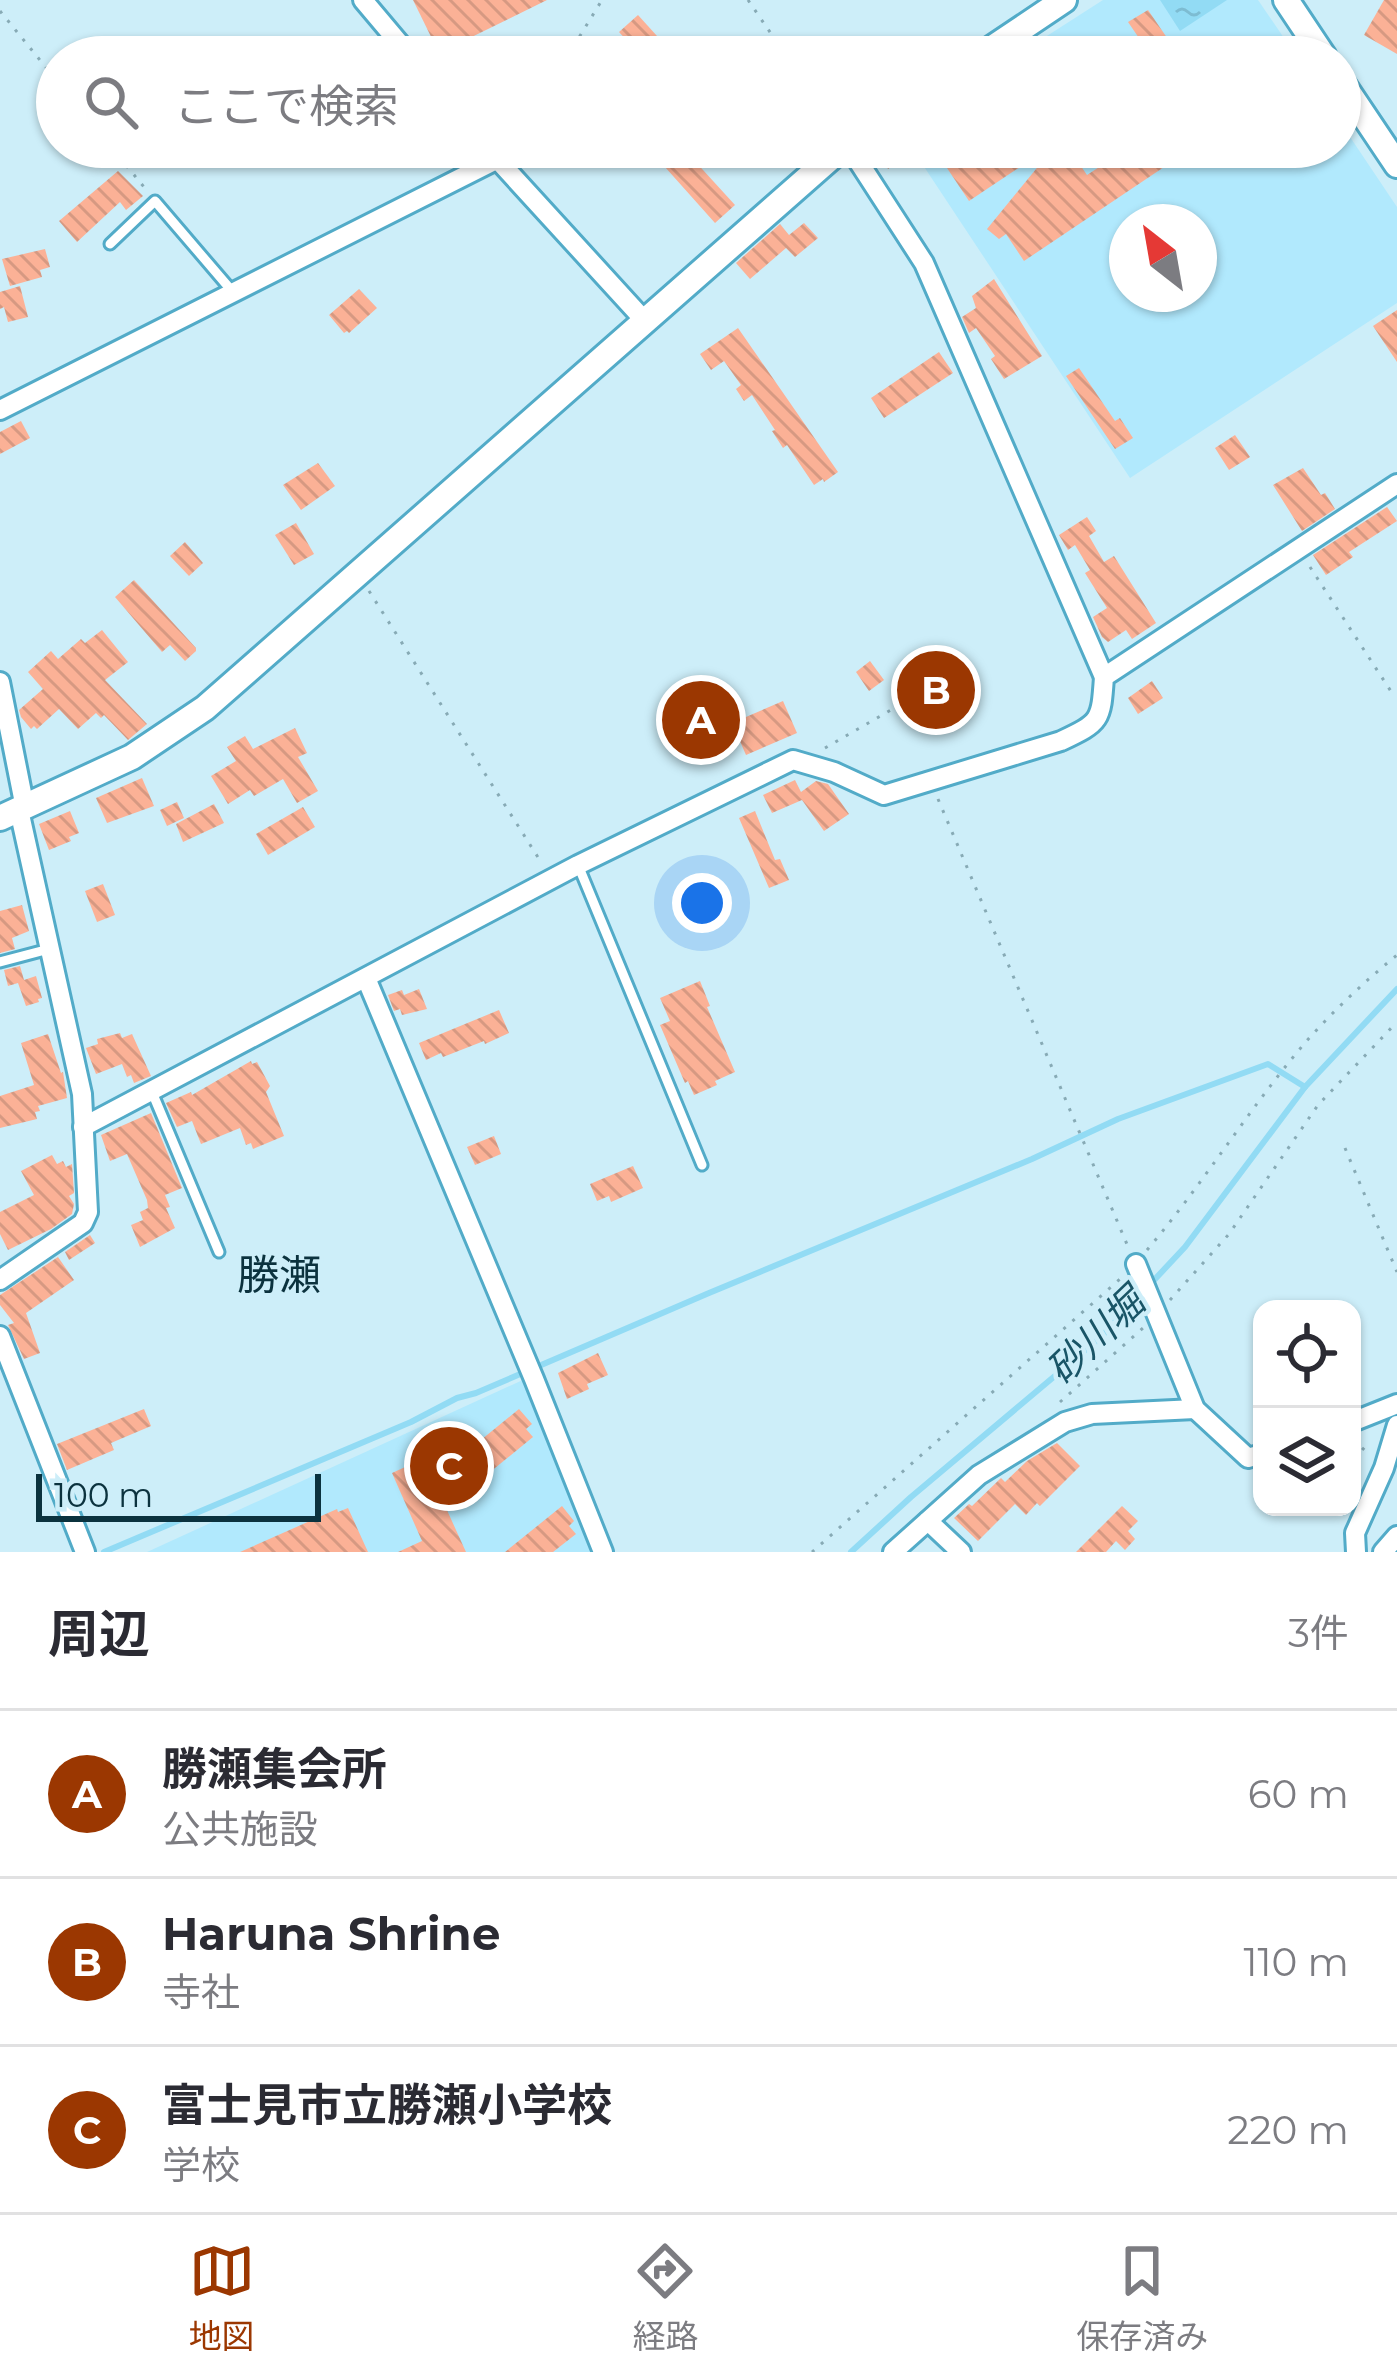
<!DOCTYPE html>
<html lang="ja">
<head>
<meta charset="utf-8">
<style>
	:root { --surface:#fff; --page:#f2f2f3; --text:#2b2b33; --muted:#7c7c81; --line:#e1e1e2; --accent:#9b3701 }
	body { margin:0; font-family:Montserrat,"Noto Sans JP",sans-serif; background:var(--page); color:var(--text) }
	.controls { position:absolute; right:36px; bottom:36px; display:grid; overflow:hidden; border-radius:24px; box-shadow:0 3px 9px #0004 }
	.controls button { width:108px; height:108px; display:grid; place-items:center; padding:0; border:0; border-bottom:3px solid var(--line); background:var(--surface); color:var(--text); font:60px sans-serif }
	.compass { position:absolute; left:1109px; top:204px; width:108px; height:108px; border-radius:50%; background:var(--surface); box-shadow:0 3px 9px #0004; rotate:329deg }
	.scale { position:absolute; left:36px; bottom:30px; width:285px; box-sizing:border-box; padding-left:12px; border:6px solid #0b323e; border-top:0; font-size:33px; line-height:42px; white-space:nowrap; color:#0b323e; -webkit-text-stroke:9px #cdeef9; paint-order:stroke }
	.you { position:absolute; left:702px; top:903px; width:42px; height:42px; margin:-30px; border:9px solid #fff; border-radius:50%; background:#1a73e8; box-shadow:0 0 0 18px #1a73e833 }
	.badge { display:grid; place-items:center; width:78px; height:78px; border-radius:50%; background:var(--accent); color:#fff; font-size:39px; font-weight:700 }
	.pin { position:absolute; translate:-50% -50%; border:6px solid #fff; box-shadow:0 3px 12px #0006 }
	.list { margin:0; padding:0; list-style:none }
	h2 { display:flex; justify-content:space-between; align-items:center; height:156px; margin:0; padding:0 48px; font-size:51px }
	h2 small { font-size:39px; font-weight:400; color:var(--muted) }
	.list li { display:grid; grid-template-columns:78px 1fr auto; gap:36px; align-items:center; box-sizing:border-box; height:168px; padding:0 48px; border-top:3px solid var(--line) }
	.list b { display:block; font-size:45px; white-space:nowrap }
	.list p { margin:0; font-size:39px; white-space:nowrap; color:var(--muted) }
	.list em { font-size:39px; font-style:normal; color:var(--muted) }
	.icon { flex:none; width:66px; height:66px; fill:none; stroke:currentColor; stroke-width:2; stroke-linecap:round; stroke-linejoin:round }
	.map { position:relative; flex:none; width:1397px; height:1552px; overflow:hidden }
	.search { position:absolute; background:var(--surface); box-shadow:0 3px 9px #0004; left:36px; right:36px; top:36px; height:132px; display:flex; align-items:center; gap:30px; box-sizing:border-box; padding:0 42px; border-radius:66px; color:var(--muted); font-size:45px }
	.sheet { height:660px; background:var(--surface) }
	nav { display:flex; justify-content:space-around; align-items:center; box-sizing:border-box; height:168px; border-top:3px solid var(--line); background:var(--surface); font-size:33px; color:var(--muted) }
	nav a { display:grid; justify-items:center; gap:6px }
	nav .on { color:var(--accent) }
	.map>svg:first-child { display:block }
</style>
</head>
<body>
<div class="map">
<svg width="1397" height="1552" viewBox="0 0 1397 1552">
	<defs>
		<pattern id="water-ripples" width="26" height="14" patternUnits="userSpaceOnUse" patternTransform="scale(3)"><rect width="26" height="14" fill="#92dbf4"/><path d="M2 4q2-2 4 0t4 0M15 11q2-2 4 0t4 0" fill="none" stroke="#7dbcd2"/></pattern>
		<pattern id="building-back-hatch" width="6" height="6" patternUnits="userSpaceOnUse" patternTransform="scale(3)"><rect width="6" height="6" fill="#fbb196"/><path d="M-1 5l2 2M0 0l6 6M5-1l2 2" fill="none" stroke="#d69982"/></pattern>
	</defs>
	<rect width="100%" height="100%" fill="#cdeef9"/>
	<g fill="#b1e9fd" fill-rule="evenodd">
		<polygon points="1103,0 1258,0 1297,57 1014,57"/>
		<path d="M1340 122 1397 207V303L1130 478 911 147H1340ZM1127 222H1199V294H1127Z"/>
		<polygon points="525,1379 597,1552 147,1552"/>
	</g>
	<polygon fill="url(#water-ripples)" points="1160,0 1227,0 1180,31"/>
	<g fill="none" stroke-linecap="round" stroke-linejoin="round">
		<g stroke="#92dbf4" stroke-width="6">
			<polyline points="104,1552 411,1422 457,1398 476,1393 709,1293 1032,1159 1118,1119 1268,1064 1305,1087"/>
			<polyline points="851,1552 911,1497 1100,1338 1185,1247 1305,1087 1397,989"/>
		</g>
	</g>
	<g fill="url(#building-back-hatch)">
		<polygon points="413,0 547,0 439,53"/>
		<polygon points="1384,0 1397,0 1397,54 1364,35"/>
		<polygon points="1148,10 1174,48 1160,57 1117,57 1141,41 1128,22"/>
		<polygon points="638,15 676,57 642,57 619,32"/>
		<polygon points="682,147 735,205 715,223 665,167 667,165 665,162"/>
		<polygon points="868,147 919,147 888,169 886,165 883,167 879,164"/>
		<polygon points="933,147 1050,147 969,201"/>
		<polygon points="1054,147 1068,147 1087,175 1113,158 1105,147 1168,147 1176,159 1024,261 1006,234 999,239 987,229"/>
		<polygon points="118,171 143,196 126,210 120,202 77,242 59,221"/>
		<polygon points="804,223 818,238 795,257 786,248 750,279 736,263 780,224 789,235"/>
		<polygon points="45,249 50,267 40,270 42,277 10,286 2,259"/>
		<polygon points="994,279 1042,356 1004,379 991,359 995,356 976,328 969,333 962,317 976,308 972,296"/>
		<polygon points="20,286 28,317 8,322 4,307 0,309 0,292"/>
		<polygon points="359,289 377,308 349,333 347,331 344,333 329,315"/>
		<polygon points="1397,310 1397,362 1373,326"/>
		<polygon points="738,328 838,472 824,482 823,479 814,485 787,445 783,448 772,431 775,430 752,395 744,401 736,389 741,385 724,361 711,370 700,354"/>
		<polygon points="939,352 953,373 884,418 871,398"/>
		<polygon points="1079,368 1115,421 1120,418 1133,438 1115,449 1066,376"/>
		<polygon points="21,421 30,438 0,454 0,432"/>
		<polygon points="1235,435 1250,457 1229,470 1215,448"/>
		<polygon points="318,463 335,486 301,510 283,485"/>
		<polygon points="1303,468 1321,495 1325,493 1335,509 1302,531 1273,485"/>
		<polygon points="1387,507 1397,521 1349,552 1353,557 1326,575 1313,555"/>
		<polygon points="1087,517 1096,531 1089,536 1104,562 1114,556 1156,623 1132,639 1126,630 1108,642 1102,637 1093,617 1107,608 1085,573 1090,570 1075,545 1068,550 1059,535"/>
		<polygon points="296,523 314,554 294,565 275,535"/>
		<polygon points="185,542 203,563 189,576 170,556"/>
		<polygon points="134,580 196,648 196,651 185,661 170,645 162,652 115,597"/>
		<polygon points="102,630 128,662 105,680 147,724 128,740 104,715 101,718 96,713 78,729 59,709 37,729 34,726 31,729 21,717 19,710 43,689 28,672 51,651 58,659 81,639 85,643"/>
		<polygon points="870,661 884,680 869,691 856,672"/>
		<polygon points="939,664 956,693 933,707 916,678"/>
		<polygon points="1152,681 1163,698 1138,714 1128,698"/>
		<polygon points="711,697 716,706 722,704 731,724 672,754 656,719"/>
		<polygon points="783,701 797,733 746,755 732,723"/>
		<polygon points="295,728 307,753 298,757 318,791 297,803 283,779 254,796 250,790 228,804 211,776 236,761 227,747 245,736 253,749"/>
		<polygon points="142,778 154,806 107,823 96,798"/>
		<polygon points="795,780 801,792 816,781 828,784 849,814 824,831 802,800 772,813 763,795"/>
		<polygon points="177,802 184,818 167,826 160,810"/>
		<polygon points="214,804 224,823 183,842 176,824"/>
		<polygon points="303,807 315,827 268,855 256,834"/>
		<polygon points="70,811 79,833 69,837 71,841 49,850 39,824"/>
		<polygon points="755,811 775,860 780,859 789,880 769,888 739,818"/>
		<polygon points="103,884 115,915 97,922 85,891"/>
		<polygon points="22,905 29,931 12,938 15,949 0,953 0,911"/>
		<polygon points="20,966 24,980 36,976 42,998 38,999 39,1002 26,1006 18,983 8,986 4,970"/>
		<polygon points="700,981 710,1006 707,1007 735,1072 715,1081 717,1085 694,1095 688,1081 685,1083 660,1025 670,1021 660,998"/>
		<polygon points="419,989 427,1009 402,1015 400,1009 394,1011 388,995 402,990 404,995"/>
		<polygon points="499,1010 509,1033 485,1044 484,1041 443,1057 441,1053 426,1060 419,1043"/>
		<polygon points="120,1033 122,1038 132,1034 151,1076 134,1083 131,1075 127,1077 122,1064 96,1074 86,1048 98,1044 97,1039"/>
		<polygon points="48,1034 61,1073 63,1072 67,1098 38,1106 40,1111 35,1112 37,1119 0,1128 0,1096 34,1085 21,1043"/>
		<polygon points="251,1061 252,1064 257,1062 270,1086 266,1092 284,1136 253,1149 251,1143 246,1145 240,1128 201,1144 192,1121 177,1127 166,1103 191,1092 192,1095"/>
		<polygon points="151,1113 182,1188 165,1195 170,1207 166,1208 175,1228 140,1247 131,1225 143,1220 140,1212 148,1208 147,1200 127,1154 110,1161 101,1135"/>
		<polygon points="494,1136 501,1154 475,1165 467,1147"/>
		<polygon points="52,1155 57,1164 63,1161 66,1167 72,1164 74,1193 69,1196 74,1204 72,1214 51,1229 8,1250 0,1234 0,1212 34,1195 21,1171"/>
		<polygon points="633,1166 643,1188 611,1202 609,1196 597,1201 590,1184"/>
		<polygon points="90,1235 95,1243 69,1260 65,1252"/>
		<polygon points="58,1257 74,1280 26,1313 40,1353 24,1359 8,1325 14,1323 0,1305 0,1295"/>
		<polygon points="598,1353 608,1375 587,1384 589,1389 567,1399 558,1373"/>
		<polygon points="144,1409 151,1426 111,1443 114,1450 67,1470 57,1444"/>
		<polygon points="519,1409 532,1424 526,1429 533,1437 446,1508 466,1552 398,1552 422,1541 392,1473 436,1453 443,1471"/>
		<polygon points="1057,1443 1080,1466 1040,1506 1037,1503 1026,1515 1015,1504 978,1541 954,1518 969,1504 972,1506 1001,1478 1005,1482 1027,1461"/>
		<polygon points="562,1506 574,1521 569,1526 576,1534 553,1552 505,1552"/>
		<polygon points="1122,1506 1138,1521 1128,1531 1135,1539 1125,1550 1116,1541 1106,1552 1076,1552"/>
		<polygon points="348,1508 368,1552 240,1552 337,1509 338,1512"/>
	</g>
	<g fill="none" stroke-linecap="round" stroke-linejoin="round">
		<g stroke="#52abc8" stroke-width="15">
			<g id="service">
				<polyline points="110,244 155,201 232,291"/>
				<polyline points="578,865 702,1165"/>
				<polyline points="0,962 49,949"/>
				<polyline points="152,1092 219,1252"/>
			</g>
		</g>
		<g stroke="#52abc8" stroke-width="24">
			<g id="minor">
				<polyline points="363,0 411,57"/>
				<polyline points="486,147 644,320"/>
				<polyline points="849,147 924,263 1104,677"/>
				<polyline points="0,410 496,160"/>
				<polyline points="0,682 25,808"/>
				<polyline points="366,978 534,1379 603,1552"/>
				<path d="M83 1127 578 865 793 760 834 772 884 795 1061 741C1101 722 1101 721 1104 677L1397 484"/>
				<polyline points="1136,1264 1195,1409 1248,1458 1262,1454"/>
				<polyline points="0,1280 83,1223 88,1212 82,1094 19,810"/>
				<polyline points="0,1336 85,1552"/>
				<polyline points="1352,1422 1397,1404"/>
				<polyline points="928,1521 961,1552"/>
				<polyline points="893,1552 979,1475 1065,1422 1092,1414 1195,1409"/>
				<polyline points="1356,1552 1355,1533 1384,1468 1397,1425"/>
				<polyline points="1383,1552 1397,1536"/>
			</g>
		</g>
		<g stroke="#52abc8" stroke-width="30">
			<g id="tertiary">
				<polyline points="1286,0 1324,57"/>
				<polyline points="979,57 1064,0"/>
				<polyline points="1340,80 1397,165"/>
				<polyline points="0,818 132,757 205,708 843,147"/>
			</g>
		</g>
		<g stroke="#87aab5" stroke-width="3" stroke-dasharray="3 9" stroke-linecap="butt">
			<polyline points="748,0 787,57"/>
			<polyline points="0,11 57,81"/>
			<polyline points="567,57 602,0"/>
			<polyline points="111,147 144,187"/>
			<polyline points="1310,567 1394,696"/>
			<polyline points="369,591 541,862"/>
			<polyline points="825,748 917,695"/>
			<polyline points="938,799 1129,1249"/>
			<polyline points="1345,1148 1397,1272"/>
			<path d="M1147 1250C1203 1184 1248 1110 1304 1044 1332 1012 1364 982 1397 955"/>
			<polyline points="1170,1300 1229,1234 1318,1105 1397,1022"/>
			<polyline points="1060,1402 1143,1328"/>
			<polyline points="1353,1440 1369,1454"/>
			<polyline points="812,1552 1120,1279"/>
		</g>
		<use href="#service" stroke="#fff" stroke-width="9"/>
		<use href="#minor" stroke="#fff" stroke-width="18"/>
		<use href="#tertiary" stroke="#fff" stroke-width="24"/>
	</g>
	<g text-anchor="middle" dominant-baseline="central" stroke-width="9" stroke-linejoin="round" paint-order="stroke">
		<g font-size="39" font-style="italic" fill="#195567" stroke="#cdeef9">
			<text transform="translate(1095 1336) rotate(-44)">砂川堀</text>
		</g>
		<g font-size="42" fill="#0b323e" stroke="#cdeef9">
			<text x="279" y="1275">勝瀬</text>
		</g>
	</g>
</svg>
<div class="controls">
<button><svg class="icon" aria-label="locate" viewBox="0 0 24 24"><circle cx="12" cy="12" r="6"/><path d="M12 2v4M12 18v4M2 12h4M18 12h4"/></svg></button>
<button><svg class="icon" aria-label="layers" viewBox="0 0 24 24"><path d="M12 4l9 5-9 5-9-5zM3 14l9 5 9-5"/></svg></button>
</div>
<svg class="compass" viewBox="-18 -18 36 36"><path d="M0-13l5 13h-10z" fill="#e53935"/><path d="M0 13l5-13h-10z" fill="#7c7c81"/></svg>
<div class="scale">100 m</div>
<div class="you"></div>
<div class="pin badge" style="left:701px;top:720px">A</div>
<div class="pin badge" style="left:936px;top:690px">B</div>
<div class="pin badge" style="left:449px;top:1466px">C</div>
<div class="search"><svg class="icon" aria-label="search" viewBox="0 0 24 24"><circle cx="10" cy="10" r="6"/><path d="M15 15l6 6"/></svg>ここで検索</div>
</div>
<section class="sheet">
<h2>周辺<small>3件</small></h2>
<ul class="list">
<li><span class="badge">A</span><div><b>勝瀬集会所</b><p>公共施設</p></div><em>60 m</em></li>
<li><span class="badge">B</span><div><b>Haruna Shrine</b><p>寺社</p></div><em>110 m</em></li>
<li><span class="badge">C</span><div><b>富士見市立勝瀬小学校</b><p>学校</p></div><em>220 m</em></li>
</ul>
</section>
<nav>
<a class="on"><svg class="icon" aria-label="map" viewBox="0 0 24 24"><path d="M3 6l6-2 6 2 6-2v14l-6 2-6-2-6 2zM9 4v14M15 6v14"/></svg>地図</a>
<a><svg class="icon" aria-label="directions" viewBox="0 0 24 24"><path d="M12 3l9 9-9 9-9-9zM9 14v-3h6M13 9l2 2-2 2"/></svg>経路</a>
<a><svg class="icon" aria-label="saved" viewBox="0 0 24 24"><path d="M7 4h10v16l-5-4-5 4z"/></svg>保存済み</a>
</nav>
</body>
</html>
